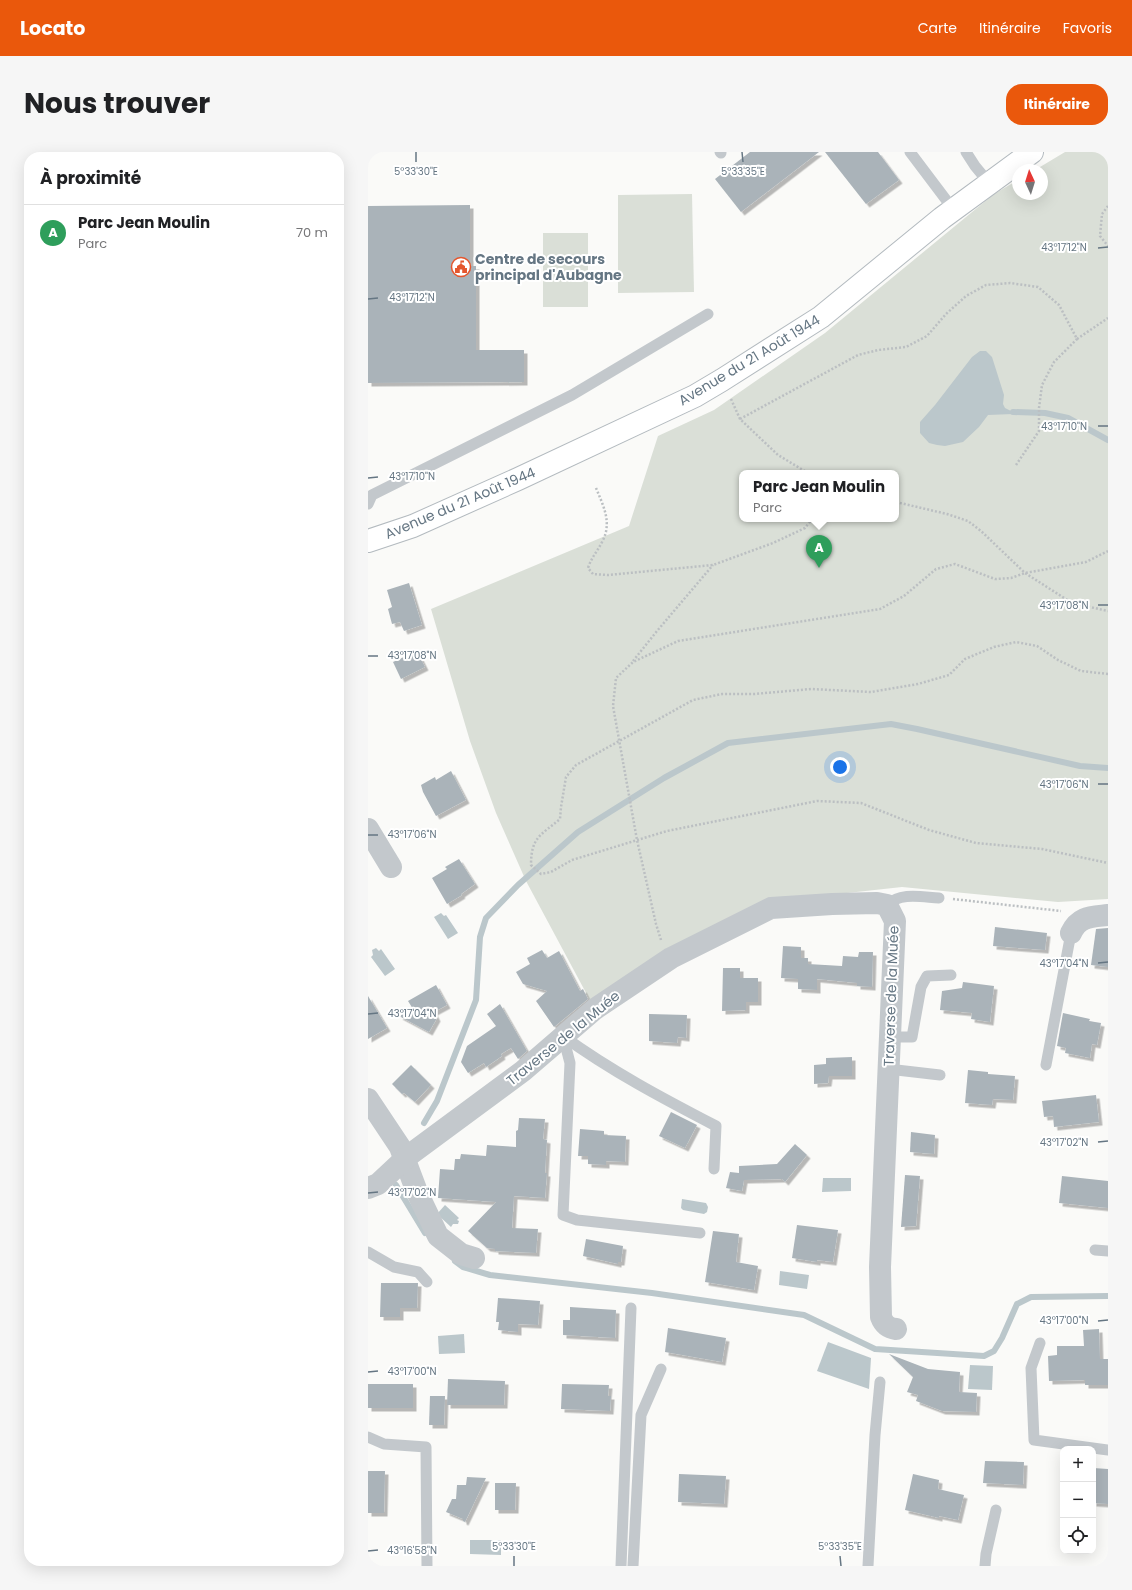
<!DOCTYPE html>
<html lang="fr">
<head>
<meta charset="utf-8">
<style>
	:root { --surface:#fff; --page:#f6f6f6; --text:#202124; --muted:#757577; --line:#e0e0e0; --accent:#ea580c }
	body { margin:0; font-family:Poppins,sans-serif; background:var(--page); color:var(--text) }
	.controls { position:absolute; right:12px; bottom:12px; display:grid; overflow:hidden; border-radius:8px; box-shadow:0 4px 16px #0002 }
	.controls button { width:36px; height:36px; display:grid; place-items:center; padding:0; border:0; border-bottom:1px solid var(--line); background:var(--surface); color:var(--text); font:20px sans-serif }
	.compass { position:absolute; left:644px; top:12px; width:36px; height:36px; border-radius:50%; background:var(--surface); box-shadow:0 4px 16px #0002; rotate:356deg }
	.you { position:absolute; left:472px; top:615px; width:14px; height:14px; margin:-10px; border:3px solid #fff; border-radius:50%; background:#1a73e8; box-shadow:0 0 0 6px #1a73e833 }
	.badge { display:grid; place-items:center; width:26px; height:26px; border-radius:50%; background:var(--accent); color:#fff; font-size:13px; font-weight:700 }
	.pin { position:absolute; translate:-50% -33px; filter:drop-shadow(0 1px 2px #0008) }
	.pin::after { content:''; position:absolute; top:21px; width:14px; height:12px; background:inherit; clip-path:polygon(0 0,100% 0,50% 100%) }
	.popup { position:absolute; left:371px; top:318px; width:160px; height:52px; box-sizing:border-box; display:grid; place-content:center; border-radius:8px; background:var(--surface); filter:drop-shadow(0 1px 3px #0005); font-size:13px; white-space:nowrap; color:var(--muted) }
	.popup b { font-size:15px; color:var(--text) }
	.popup::after { content:''; position:absolute; left:50%; top:100%; margin-left:-8px; border:8px solid transparent; border-top-color:var(--surface) }
	.list { margin:0; padding:0; list-style:none }
	h2 { display:flex; justify-content:space-between; align-items:center; height:52px; margin:0; padding:0 16px; font-size:17px }
	h2 small { font-size:13px; font-weight:400; color:var(--muted) }
	.list li { display:grid; grid-template-columns:26px 1fr auto; gap:12px; align-items:center; box-sizing:border-box; height:56px; padding:0 16px; border-top:1px solid var(--line) }
	.list b { display:block; font-size:15px; white-space:nowrap }
	.list p { margin:0; font-size:13px; white-space:nowrap; color:var(--muted) }
	.list em { font-size:13px; font-style:normal; color:var(--muted) }
	.icon { flex:none; width:22px; height:22px; fill:none; stroke:currentColor; stroke-width:2; stroke-linecap:round; stroke-linejoin:round }
	.map { position:relative; flex:none; width:740px; height:1414px; overflow:hidden; border-radius:16px }
	header { display:flex; align-items:center; gap:24px; box-sizing:border-box; height:56px; padding:0 20px; background:var(--accent); color:#fff }
	header strong { font-size:19px }
	nav { display:flex; gap:22px; margin-inline-start:auto; font-size:14px }
	.intro { display:flex; align-items:center; justify-content:space-between; box-sizing:border-box; height:96px; padding:0 24px }
	h1 { margin:0; font-size:28px }
	.button { padding:10px 18px; border-radius:16px; background:var(--accent); color:#fff; font-size:14px; font-weight:700 }
	main { display:flex; gap:24px; padding:0 24px }
	aside { flex:1; background:var(--surface); border-radius:16px; box-shadow:0 4px 16px #0002 }
	.map>svg:first-child { display:block }
</style>
</head>
<body>
<header>
<strong>Locato</strong>
<nav><a>Carte</a><a>Itinéraire</a><a>Favoris</a></nav>
</header>
<div class="intro"><h1>Nous trouver</h1><a class="button">Itinéraire</a></div>
<main>
<aside>
<h2>À proximité<small></small></h2>
<ul class="list">
<li><span class="badge" style="background:#2e9e5b">A</span><div><b>Parc Jean Moulin</b><p>Parc</p></div><em>70 m</em></li>
</ul>
</aside>
<div class="map">
<svg width="740" height="1414" viewBox="0 0 740 1414">
	<defs>
		<filter id="shadow"><feDropShadow dx="3.5" dy="3.5" stdDeviation="0" flood-color="#0004"/></filter>
	</defs>
	<rect width="100%" height="100%" fill="#fafaf8"/>
	<g fill="#dadfd7" fill-rule="evenodd">
		<path d="M697 0H740V747L690 750 534 735 397 750 224 852 158 729 128 661 102 589 63 457 261 374 290 284 346 258 457 181 626 42 650 28V42H674V18H667ZM374 321H528V367H374Z"/>
		<polygon points="324,42 326,140 250,141 250,43"/>
		<rect x="175" y="81" width="45" height="74"/>
	</g>
	<g fill="#bbc7cb">
		<polygon points="612,199 618,199 624,205 636,243 635,252 637,256 645,260 645,262 620,263 611,275 595,290 577,294 569,293 561,291 552,281 552,270 567,253 604,205"/>
		<polygon points="73,761 76,764 78,763 90,781 80,787 66,765"/>
		<polygon points="8,796 11,799 13,797 27,817 17,824 3,805 5,803 4,798"/>
		<polygon points="455,1026 483,1026 483,1039 454,1040"/>
		<polygon points="314,1047 338,1051 340,1055 339,1060 336,1062 315,1058 313,1056"/>
		<polygon points="77,1053 91,1066 89,1068 91,1069 90,1072 85,1072 83,1075 69,1062"/>
		<polygon points="412,1119 441,1123 439,1137 411,1133"/>
		<polygon points="96,1182 97,1201 71,1202 70,1184"/>
		<polygon points="460,1190 503,1206 501,1237 449,1219"/>
		<polygon points="602,1213 625,1214 624,1238 600,1237"/>
		<polygon points="102,1388 133,1388 133,1403 102,1402"/>
	</g>
	<g fill="none" stroke-linecap="round" stroke-linejoin="round">
		<g stroke="#bbc7cb" stroke-width="6">
			<polyline points="645,260 677,261 700,266 740,288"/>
			<polyline points="56,971 69,949 108,848 112,785 118,766 150,733 210,680 296,626 360,591 523,572 549,577 712,614 740,616"/>
			<polyline points="28,1033 57,1081"/>
			<polyline points="87,1109 95,1115 122,1123 284,1141 436,1163 507,1197 616,1204 626,1199 634,1186 649,1152 663,1145 740,1144"/>
		</g>
	</g>
	<g fill="#aab3b9" filter="url(#shadow)">
		<polygon points="382,0 451,0 373,60 347,27"/>
		<polygon points="457,0 510,0 531,28 498,52"/>
		<polygon points="102,53 102,114 108,114 108,198 156,198 156,230 0,231 0,54"/>
		<polygon points="41,431 54,473 36,479 32,470 24,472 20,457 24,455 19,438"/>
		<polygon points="49,499 57,515 33,527 25,510"/>
		<polygon points="83,619 98,648 68,664 55,640 53,633 67,625 68,628"/>
		<polygon points="91,707 107,732 93,742 94,743 79,752 64,726 79,717 77,715"/>
		<polygon points="627,775 679,781 677,798 625,794"/>
		<polygon points="740,776 740,815 723,813 728,777"/>
		<polygon points="415,794 433,795 433,806 440,806 440,812 474,814 475,804 490,805 491,800 505,800 504,835 489,834 489,831 449,827 449,838 430,837 430,827 413,826"/>
		<polygon points="174,798 179,806 191,799 212,839 215,837 220,847 186,875 168,849 179,839 155,832 148,820 162,812 159,806"/>
		<polygon points="355,816 372,816 372,826 390,826 390,850 378,850 378,858 354,859"/>
		<polygon points="595,830 626,834 622,870 603,867 604,861 572,858 574,839 594,836"/>
		<polygon points="68,833 79,853 66,860 69,866 61,880 31,864 45,857 40,849"/>
		<polygon points="0,844 19,876 0,887"/>
		<polygon points="132,852 159,899 150,907 143,896 133,902 134,904 118,915 116,911 100,921 93,910 99,894 128,874 119,862"/>
		<polygon points="695,861 722,867 721,869 733,871 729,893 724,892 722,906 697,901 698,896 689,894"/>
		<polygon points="281,862 319,863 318,886 310,885 309,891 281,889"/>
		<polygon points="484,905 484,924 461,924 460,931 446,932 446,913 458,912 458,906"/>
		<polygon points="43,913 63,933 47,950 36,941 34,942 24,932"/>
		<polygon points="600,918 620,920 620,922 647,924 645,948 625,947 624,953 597,951"/>
		<polygon points="728,943 731,970 686,975 685,964 676,965 674,949"/>
		<polygon points="303,960 329,973 317,996 291,984"/>
		<polygon points="151,966 177,967 175,987 179,988 177,1021 179,1021 177,1046 146,1044 144,1076 170,1077 168,1101 127,1099 127,1097 119,1096 100,1079 128,1050 70,1046 72,1017 86,1018 87,1007 92,1007 93,1002 118,1004 119,993 148,995 148,979 150,978"/>
		<polygon points="212,977 236,979 236,983 258,984 257,1010 238,1009 238,1013 220,1012 220,1004 210,1004"/>
		<polygon points="543,980 567,983 566,1002 542,1000"/>
		<polygon points="427,992 439,1003 417,1030 414,1027 376,1028 374,1039 358,1036 362,1020 371,1021 371,1014 409,1012"/>
		<polygon points="537,1023 552,1024 548,1074 533,1075"/>
		<polygon points="694,1024 740,1029 740,1056 691,1051"/>
		<polygon points="429,1073 470,1078 465,1110 449,1108 449,1110 424,1106"/>
		<polygon points="345,1079 371,1082 368,1110 390,1114 386,1138 337,1130"/>
		<polygon points="218,1087 255,1094 253,1110 250,1110 250,1112 215,1104"/>
		<polygon points="13,1131 50,1131 49,1156 32,1156 32,1165 12,1165"/>
		<polygon points="130,1146 172,1149 170,1173 150,1172 150,1180 130,1178 131,1170 128,1170"/>
		<polygon points="202,1155 248,1158 247,1186 195,1183 195,1168 202,1168"/>
		<polygon points="300,1176 358,1186 354,1210 297,1200"/>
		<polygon points="731,1177 732,1207 740,1207 740,1233 717,1233 717,1228 681,1229 680,1204 689,1203 689,1194 716,1194 715,1178"/>
		<polygon points="521,1202 560,1217 592,1220 591,1240 609,1241 608,1260 574,1259 548,1249 550,1243 539,1240 545,1225"/>
		<polygon points="80,1227 137,1229 136,1253 79,1253"/>
		<rect x="0" y="1232" width="45" height="24"/>
		<polygon points="194,1232 241,1233 240,1244 243,1244 242,1259 193,1257"/>
		<polygon points="62,1244 77,1244 76,1273 61,1273"/>
		<polygon points="617,1309 656,1310 655,1333 615,1331"/>
		<polygon points="725,1316 740,1317 740,1352 725,1351"/>
		<polygon points="0,1319 17,1319 16,1361 0,1361"/>
		<polygon points="311,1322 358,1324 356,1352 310,1350"/>
		<polygon points="545,1322 571,1328 570,1337 596,1343 590,1368 571,1364 571,1366 537,1358"/>
		<polygon points="99,1325 118,1326 97,1370 95,1369 95,1367 78,1360 84,1347 88,1347 89,1333 98,1333"/>
		<polygon points="127,1331 148,1331 147,1358 127,1358"/>
	</g>
	<g fill="none" stroke-linecap="round" stroke-linejoin="round">
		<g stroke="#b3babf" stroke-width="24">
			<polyline id="secondary" points="0,389 45,374 150,327 327,244 354,228 453,165 574,66 664,0"/>
		</g>
		<g stroke="#bbbfc2" stroke-width="2.5" stroke-dasharray="2 2" stroke-linecap="butt">
			<polyline points="740,54 734,62 732,84 740,94"/>
			<polyline points="363,247 372,267 410,303 440,321"/>
			<polyline points="372,267 490,203 510,198 538,195 559,184 578,162 598,144 618,133 642,131 670,135 691,153 709,187 740,166"/>
			<polyline points="648,313 671,279 671,256 674,233 686,210 709,187"/>
			<path d="M228 336C235 353 244 370 235 388 230 399 224 404 220 416L225 422 240 423 345 413 405 391 437 376 444 367"/>
			<polyline points="528,350 579,362 600,369 613,379 657,421 704,451 740,459"/>
			<polyline points="265,509 289,479 345,413"/>
			<path d="M740 522 713 519 690 508 669 494 648 490 626 495 597 507 581 523 550 532 503 540 443 537 386 542H354L325 548 208 613 198 625 193 655 192 667C173 683 163 685 163 713L173 722 183 720 204 708 299 679 449 649 493 651 561 678 608 691 674 697 740 711"/>
			<polyline points="585,747 693,759"/>
			<polyline points="293,788 288,772 269,688 245,554 248,526 265,510 310,489 512,457 536,444 568,417 587,412 627,427 643,426 657,421 718,410 740,399"/>
		</g>
		<g stroke="#c3c8cc" stroke-width="11">
			<polyline points="352,0 353,1"/>
			<polyline points="542,0 585,57"/>
			<polyline points="598,0 607,14 621,31"/>
			<polyline points="0,352 4,343 204,243 340,162"/>
			<path d="M519 753C533 740 553 745 571 746"/>
			<polyline points="521,882 531,885 544,885 553,835 559,824 583,823"/>
			<polyline points="195,884 202,911 195,1063 209,1068 332,1081"/>
			<path d="M195 884C243 919 296 947 348 974L346 1017"/>
			<polyline points="678,913 703,781"/>
			<polyline points="520,917 572,923"/>
			<polyline points="727,1098 740,1099"/>
			<polyline points="0,1100 26,1115 50,1120 59,1130"/>
			<polyline points="672,1191 663,1216 666,1288 740,1298"/>
			<polyline points="0,1285 16,1292 58,1295 59,1414"/>
			<polyline points="253,1414 263,1156"/>
			<polyline points="265,1414 273,1263 293,1217"/>
			<polyline points="500,1414 507,1283 512,1230"/>
			<polyline points="617,1414 618,1402 628,1358"/>
		</g>
		<g stroke="#c3c8cc" stroke-width="22">
			<polyline points="0,677 23,715"/>
			<path d="M703 781C711 764 723 765 740 763"/>
			<polyline points="0,947 32,995 49,1040 70,1084 93,1102 106,1106"/>
			<path d="M0 1036 10 1032 40 1004 155 919 227 857 303 806 403 756 464 752 509 751 519 753 527 769 512 1115 513 1165C516 1173 520 1176 528 1177"/>
		</g>
		<use href="#secondary" stroke="#fff" stroke-width="22"/>
	</g>
	<path fill="none" stroke="#657683" stroke-width="1.5" d="M48 0V10M374 0 375 10M730 96 740 95M0 147 10 146M730 274H740M0 326 10 325M730 453H740M0 504H10M730 632H740M0 683H10M730 811 740 810M0 862 10 861M730 990 740 989M0 1041 10 1040M730 1169 740 1168M0 1220 10 1219M0 1399 10 1398M146 1404V1414M472 1404 473 1414"/>
	<defs>
		<g id="civic-ring" transform="scale(1)"><circle r="9.5" fill="#fff" stroke="#e4572e" stroke-width="1.5"/><path d="M-.6-6.5H3V-4.5H.6V-3L4-1V1h2V6H-6V1h2V-1L-.6-3ZM-1.2 2.5V6h2.4V2.5Z" fill="#e4572e"/></g>
	</defs>
	<g fill-rule="evenodd">
		<use href="#civic-ring" x="93" y="115"/>
	</g>
	<g text-anchor="middle" dominant-baseline="central" stroke-width="4" stroke-linejoin="round" paint-order="stroke">
		<g font-size="14" font-weight="bold" fill="#657683" stroke="#fff" text-anchor="start">
			<text x="107" y="107">Centre de secours<tspan x="107" dy="16">principal d'Aubagne</tspan></text>
		</g>
		<g font-size="14" fill="#657683" stroke="#fff">
			<text transform="translate(381 208) rotate(-31)">Avenue du 21 Août 1944</text>
			<text transform="translate(92 351) rotate(-23)">Avenue du 21 Août 1944</text>
			<text transform="translate(523 844) rotate(-88)">Traverse de la Muée</text>
			<text transform="translate(195 886) rotate(-39)">Traverse de la Muée</text>
		</g>
	</g>
	<g font-size="10" text-anchor="middle" fill="#657683" stroke="#fff" stroke-width="4" stroke-linejoin="round" paint-order="stroke">
		<text x="48" y="23">5°33'30"E</text>
		<text x="375" y="23">5°33'35"E</text>
		<text x="696" y="99">43°17'12"N</text>
		<text x="44" y="149">43°17'12"N</text>
		<text x="696" y="278">43°17'10"N</text>
		<text x="44" y="328">43°17'10"N</text>
		<text x="696" y="457">43°17'08"N</text>
		<text x="44" y="507">43°17'08"N</text>
		<text x="696" y="636">43°17'06"N</text>
		<text x="44" y="686">43°17'06"N</text>
		<text x="696" y="815">43°17'04"N</text>
		<text x="44" y="865">43°17'04"N</text>
		<text x="696" y="994">43°17'02"N</text>
		<text x="44" y="1044">43°17'02"N</text>
		<text x="696" y="1172">43°17'00"N</text>
		<text x="44" y="1223">43°17'00"N</text>
		<text x="146" y="1398">5°33'30"E</text>
		<text x="472" y="1398">5°33'35"E</text>
		<text x="44" y="1402">43°16'58"N</text>
	</g>
</svg>
<div class="controls">
<button>+</button>
<button>−</button>
<button><svg class="icon" aria-label="locate" viewBox="0 0 24 24"><circle cx="12" cy="12" r="6"/><path d="M12 2v4M12 18v4M2 12h4M18 12h4"/></svg></button>
</div>
<svg class="compass" viewBox="-18 -18 36 36"><path d="M0-13l5 13h-10z" fill="#e53935"/><path d="M0 13l5-13h-10z" fill="#757577"/></svg>
<div class="you"></div>
<div class="pin badge" style="left:451px;top:416px;background:#2e9e5b">A</div>
<div class="popup"><b>Parc Jean Moulin</b>Parc</div>
</div>
</main>
</body>
</html>
